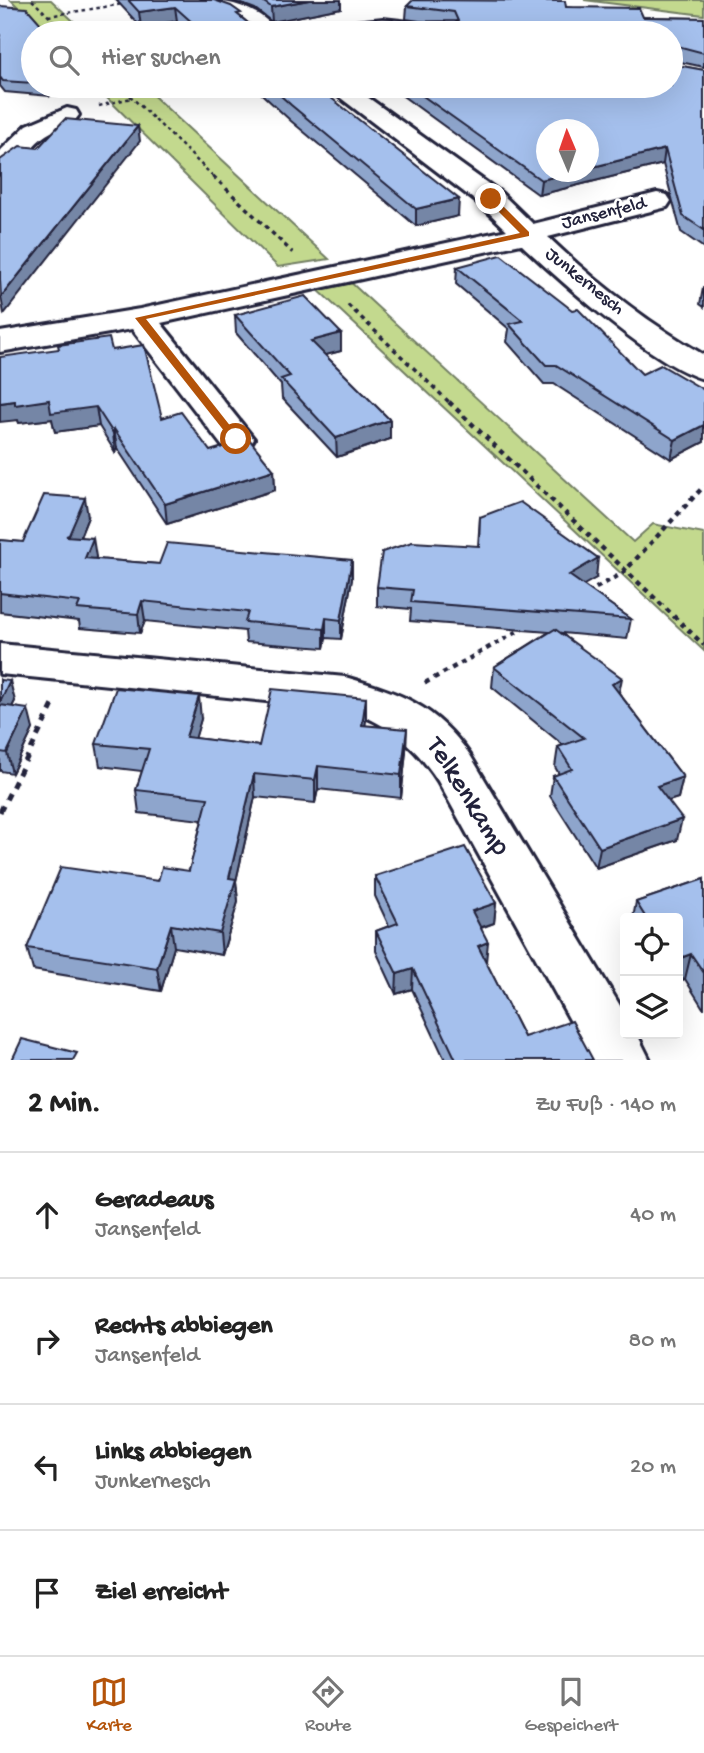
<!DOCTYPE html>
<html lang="de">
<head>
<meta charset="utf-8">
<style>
	:root { --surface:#fff; --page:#f2f2f2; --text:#222; --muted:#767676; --line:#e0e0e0; --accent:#b45309 }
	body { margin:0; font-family:"Gochi Hand",sans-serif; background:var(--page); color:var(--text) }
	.controls { position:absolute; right:21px; bottom:21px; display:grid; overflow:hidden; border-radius:7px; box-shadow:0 7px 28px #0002 }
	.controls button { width:63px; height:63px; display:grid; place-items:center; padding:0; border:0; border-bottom:2px solid var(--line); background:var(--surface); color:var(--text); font:35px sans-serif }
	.compass { position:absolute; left:536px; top:119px; width:63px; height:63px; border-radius:50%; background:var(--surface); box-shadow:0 7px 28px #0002; rotate:358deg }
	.stop { position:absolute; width:21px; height:21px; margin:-16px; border:5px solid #b45309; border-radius:50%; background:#fff }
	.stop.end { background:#b45309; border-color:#fff; box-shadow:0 2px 7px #0008 }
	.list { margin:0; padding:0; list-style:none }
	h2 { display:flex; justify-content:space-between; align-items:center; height:91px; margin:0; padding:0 28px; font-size:30px }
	h2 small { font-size:23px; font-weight:400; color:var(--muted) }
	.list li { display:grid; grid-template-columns:46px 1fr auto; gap:21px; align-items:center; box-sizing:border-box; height:126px; padding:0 28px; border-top:2px solid var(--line) }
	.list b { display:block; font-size:26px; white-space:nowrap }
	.list p { margin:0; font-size:23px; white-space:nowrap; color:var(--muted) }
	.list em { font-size:23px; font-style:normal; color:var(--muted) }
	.icon { flex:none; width:38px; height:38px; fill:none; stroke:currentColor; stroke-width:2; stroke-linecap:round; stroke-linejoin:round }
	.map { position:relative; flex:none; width:704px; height:1060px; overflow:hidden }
	.search { position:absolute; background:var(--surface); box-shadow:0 7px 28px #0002; left:21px; right:21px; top:21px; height:77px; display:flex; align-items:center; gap:18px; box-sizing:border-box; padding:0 24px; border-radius:38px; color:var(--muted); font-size:26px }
	.sheet { height:595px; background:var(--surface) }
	nav { display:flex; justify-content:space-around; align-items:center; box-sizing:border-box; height:98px; border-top:2px solid var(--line); background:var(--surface); font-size:19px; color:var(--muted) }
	nav a { display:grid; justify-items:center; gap:4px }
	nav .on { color:var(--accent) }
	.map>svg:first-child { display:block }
</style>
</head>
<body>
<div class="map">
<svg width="704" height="1060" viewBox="0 0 704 1060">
	<rect width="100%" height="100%" fill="#fff"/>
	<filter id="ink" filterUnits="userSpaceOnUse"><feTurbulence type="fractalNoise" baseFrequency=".0143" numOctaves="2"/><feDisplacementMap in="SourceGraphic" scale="14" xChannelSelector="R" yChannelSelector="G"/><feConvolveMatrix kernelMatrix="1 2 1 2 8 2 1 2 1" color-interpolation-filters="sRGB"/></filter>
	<g filter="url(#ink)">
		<g fill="#c3d98e" stroke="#727e64" stroke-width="2">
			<polygon points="11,0 51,0 86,33 44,33"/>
			<polygon points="584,0 704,0 704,15"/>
			<polygon points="95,86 143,86 329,259 278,267"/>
			<polygon points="347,279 633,542 653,524 704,534 704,651 315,287"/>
		</g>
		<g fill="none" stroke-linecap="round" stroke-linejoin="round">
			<g stroke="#22223b" stroke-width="6">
				<g id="minor">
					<path d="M201 0C229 0 261 8 278 33H254L233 18 202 7 198 3Z"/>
					<polygon points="383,19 445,26 453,28 456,33 307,33 310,28 318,26"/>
					<path d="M325 86H352L501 193 533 224 657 193 667 195 671 201 667 207 548 237C594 281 648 323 704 355V379C656 367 559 280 521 244L161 323 254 439 249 447 236 450 223 447 132 329 0 352V332L140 309 507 230 481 205Z"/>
					<path d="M67 108 76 110 79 115C72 126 57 128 46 135 29 146 20 169 0 174V151L27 125Z"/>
					<path d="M0 644 345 677C401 693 436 706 470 755L625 1014V1034H637L650 1060H592L438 781C414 744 387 723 345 709L0 674Z"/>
				</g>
			</g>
			<g stroke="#22223b" stroke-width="2.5" stroke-dasharray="3.5 3.5" stroke-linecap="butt">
				<polyline points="32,0 66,33"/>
				<polyline points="48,16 123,4"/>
				<polyline points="120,86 215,178"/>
				<polyline points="99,106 131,98"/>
			</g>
			<g stroke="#22223b" stroke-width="3.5" stroke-dasharray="4.5 4.5" stroke-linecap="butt">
				<polyline points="213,176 293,253"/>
				<polyline points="348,305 451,404"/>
			</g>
			<g stroke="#22223b" stroke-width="4.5" stroke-dasharray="5 5" stroke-linecap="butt">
				<polyline points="449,402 704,645"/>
				<polyline points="587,593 623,573 704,486"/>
				<polyline points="425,683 524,628"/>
			</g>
			<polyline stroke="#22223b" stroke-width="5" stroke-dasharray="7 7" stroke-linecap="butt" points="0,812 54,703"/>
			<use href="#minor" fill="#fff" fill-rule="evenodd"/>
		</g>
		<g fill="#8ea5cc" stroke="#22223b" stroke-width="2">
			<polygon points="116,0 214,0 241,17 260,33 189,33 177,21 141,27"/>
			<polygon points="223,0 341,0 341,8 272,22 255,9 234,1"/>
			<polygon points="498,1 566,7 643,17 704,18 704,67 671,60 671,64 704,70 704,248 681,232 663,164 539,195 389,86 671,86 426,22 406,19 407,6"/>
			<polygon points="0,6 33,33 33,86 59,86 50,96 5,92 0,86"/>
			<polygon points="253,86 316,86 458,216 416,226 291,121"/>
			<polygon points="457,267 642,374 704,390 704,442 671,459 554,384 544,384 507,342 509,329 456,284"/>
			<polygon points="703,288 704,288 704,307 700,304"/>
			<polygon points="235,315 341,333 341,351 325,355 390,420 390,439 337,457 282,398 281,385 236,333"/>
			<polygon points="112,350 162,418 210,451 274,470 275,490 167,524 117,448 115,452 99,426 55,432 52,419 19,423 18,420"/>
			<polygon points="88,517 80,537 96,557 95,559 352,579 341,639 326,638 324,648 246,642 245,631 145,621 140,633 80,628 79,621 0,612 0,540 23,542"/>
			<polygon points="480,517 596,578 582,585 631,619 627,639 562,633 619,693 683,777 678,798 668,801 677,840 596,868 550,796 553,776 559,774 555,767 558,747 563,745 492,687 494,667 549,632 410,621 411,609 377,606 377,587 478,546"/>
			<polygon points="0,680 15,701 12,707 33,729 12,773 0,771"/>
			<polygon points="366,698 365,725 406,751 401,798 318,789 315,803 255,797 236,881 238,902 222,955 174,947 161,991 33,970 27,948 158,881 189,871 202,820 139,813 136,790 142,771 100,766 96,744 201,719 195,738 259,746"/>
			<polygon points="375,876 496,903 494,923 481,928 486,962 524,1037 593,1060 445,1060 412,989 396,994 376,951 376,931 389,926 375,896"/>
			<polygon points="704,879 704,1008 703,1008 685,979 678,981 678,918 633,918 636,902"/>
		</g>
		<g fill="#7486a6" stroke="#22223b" stroke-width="2">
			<polygon points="309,0 341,0 341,8 272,22 271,7"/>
			<polygon points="175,7 177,21 141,27 139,12"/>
			<polygon points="49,86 59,86 50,96"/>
			<polygon points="138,126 140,141 4,314 1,297"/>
			<polygon points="665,149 663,164 539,195 541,180 574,172 589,172 589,168"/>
			<polygon points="459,199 458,216 416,226 416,209"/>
			<polygon points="341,333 341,351 311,359 311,341"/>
			<polygon points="49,400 96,407 99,426 55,432 52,419 19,423 18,420 0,422 0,403 15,401"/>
			<polygon points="390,420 390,439 337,457 336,438"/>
			<polygon points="704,425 704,442 671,459 675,440"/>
			<polygon points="114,429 117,448 115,452 113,433"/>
			<polygon points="274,470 275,490 167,524 165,504"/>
			<polygon points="85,498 88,517 73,554 66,536"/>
			<polygon points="93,538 96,557 88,577 85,558"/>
			<polygon points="598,558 596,578 566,595 569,575"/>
			<polygon points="352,560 352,579 341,639 341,620"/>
			<polygon points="142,601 145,621 140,633 138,614"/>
			<polygon points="326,618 326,638 324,648 324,629"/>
			<polygon points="622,678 618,698 612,684"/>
			<polygon points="10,681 15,701 3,725 0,712 0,702"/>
			<polygon points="199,696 201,719 189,760 186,737"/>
			<polygon points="366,698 366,721 362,747 362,725"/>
			<polygon points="28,709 33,729 12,773 7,753"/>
			<polygon points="407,729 406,751 401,798 401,775"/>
			<polygon points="318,766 318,789 315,803 315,780"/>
			<polygon points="254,774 255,797 236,881 238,902 222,955 220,933 229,878"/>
			<polygon points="683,777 678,798 653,806 657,786"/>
			<polygon points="682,819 677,840 596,868 600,848"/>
			<polygon points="496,903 494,923 470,931 472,911"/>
			<polygon points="171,925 174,947 161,991 157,968"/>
			<polygon points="488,942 486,962 478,946"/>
			<polygon points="691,954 685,979 678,981 678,959"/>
			<polygon points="413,969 412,989 396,994 397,974"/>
		</g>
		<g fill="#a5c0ed" stroke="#22223b" stroke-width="2">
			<polygon points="128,0 214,0 231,6 241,13 237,14 260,33 204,33 175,7 139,12"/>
			<polygon points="261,0 309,0 271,7"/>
			<polygon points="413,0 565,1 566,7 639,8 643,17 704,18 704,53 674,45 671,48 671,33 374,33 387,22 458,21 454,12 407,6"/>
			<polygon points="0,6 27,8 49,33 33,33 33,83 3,81 0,77"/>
			<polygon points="671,55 671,64 704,70 704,174 703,174 704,174 704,230 683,216 665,149 589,168 589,130 547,130 547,172 574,172 541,180 409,86 671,86"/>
			<polygon points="270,86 316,86 459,199 416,209 291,105"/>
			<polygon points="65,119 138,126 1,297 0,279 0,160 20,146 38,148"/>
			<polygon points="501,255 572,310 578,309 642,374 661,365 704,390 704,425 675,440 556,365 546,365 509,324 523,321 457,267"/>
			<polygon points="305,296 341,333 311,341 390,420 336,438 281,379 290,376 235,315"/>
			<polygon points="109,338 112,350 144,345 162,418 181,412 210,451 249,439 274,470 165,504 114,429 113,433 96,407 51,413 49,400 15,405 15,401 0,403 0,357 59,349 58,345"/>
			<polygon points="44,495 85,498 69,535 66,536 93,538 85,558 159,564 167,543 352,560 341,620 326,618 324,629 245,622 248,612 142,601 138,614 77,609 80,602 0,593 0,540 23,542"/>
			<polygon points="520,502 598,558 569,575 631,619 411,602 413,590 377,587 382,552 412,542 479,546 480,517"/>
			<polygon points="555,629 622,678 612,684 683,777 657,786 682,819 600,848 553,776 572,769 558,747 584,738 494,667"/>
			<polygon points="0,680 10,681 0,702"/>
			<polygon points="116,688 199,696 186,737 259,746 272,689 366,698 362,725 407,729 401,775 318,766 315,780 254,774 229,878 236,879 220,933 171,925 157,968 27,948 61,867 158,881 162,867 189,871 208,798 136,790 149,749 96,744"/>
			<polygon points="0,705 28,709 7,753 0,752"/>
			<polygon points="465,847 496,903 472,911 488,942 478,946 524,1037 572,1021 593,1060 456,1060 413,969 397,974 376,931 398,923 375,876"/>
			<polygon points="704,879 704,973 691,954 678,959 678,918 646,918 636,902"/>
			<polygon points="22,1039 77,1053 73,1060 12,1060"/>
		</g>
	</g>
	<polygon fill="#b45309" points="488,197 494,197 529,232 529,236 146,319 239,437 239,441 232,441 135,318 520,233 488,201"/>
	<g text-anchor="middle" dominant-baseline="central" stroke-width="5" stroke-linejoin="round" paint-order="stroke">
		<g font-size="19" fill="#22223b" stroke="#fff">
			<text transform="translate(604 214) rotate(-14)">Jansenfeld</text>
			<text transform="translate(584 282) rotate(39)">Junkernesch</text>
		</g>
		<g font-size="28" fill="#22223b" stroke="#fff">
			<text transform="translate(467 797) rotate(58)">Telkenkamp</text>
		</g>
	</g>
</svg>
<div class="controls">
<button><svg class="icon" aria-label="locate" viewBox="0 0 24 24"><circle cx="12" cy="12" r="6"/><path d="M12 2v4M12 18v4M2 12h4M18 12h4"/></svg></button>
<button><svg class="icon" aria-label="layers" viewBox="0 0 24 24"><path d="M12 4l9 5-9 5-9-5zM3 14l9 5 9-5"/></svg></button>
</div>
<svg class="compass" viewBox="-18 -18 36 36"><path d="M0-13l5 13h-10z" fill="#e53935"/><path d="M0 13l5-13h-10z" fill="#767676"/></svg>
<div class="stop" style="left:236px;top:439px"></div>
<div class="stop end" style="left:491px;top:199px"></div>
<div class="search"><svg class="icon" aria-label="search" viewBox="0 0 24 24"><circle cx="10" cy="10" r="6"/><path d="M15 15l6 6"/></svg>Hier suchen</div>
</div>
<section class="sheet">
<h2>2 Min.<small>Zu Fuß · 140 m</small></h2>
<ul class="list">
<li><svg class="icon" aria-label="ahead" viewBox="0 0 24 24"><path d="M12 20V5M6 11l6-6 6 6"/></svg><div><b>Geradeaus</b><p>Jansenfeld</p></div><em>40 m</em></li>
<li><svg class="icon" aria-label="right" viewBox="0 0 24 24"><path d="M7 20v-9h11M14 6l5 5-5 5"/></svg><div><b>Rechts abbiegen</b><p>Jansenfeld</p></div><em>80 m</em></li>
<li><svg class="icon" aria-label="left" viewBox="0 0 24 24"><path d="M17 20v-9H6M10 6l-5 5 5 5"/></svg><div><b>Links abbiegen</b><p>Junkernesch</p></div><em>20 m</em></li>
<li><svg class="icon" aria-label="arrive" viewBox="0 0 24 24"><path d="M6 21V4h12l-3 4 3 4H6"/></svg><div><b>Ziel erreicht</b></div></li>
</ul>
</section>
<nav>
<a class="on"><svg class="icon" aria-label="map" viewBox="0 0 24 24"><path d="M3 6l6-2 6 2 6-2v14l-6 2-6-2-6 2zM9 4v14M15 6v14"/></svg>Karte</a>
<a><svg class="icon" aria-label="directions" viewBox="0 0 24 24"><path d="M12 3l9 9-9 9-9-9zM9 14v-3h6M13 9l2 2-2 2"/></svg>Route</a>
<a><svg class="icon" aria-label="saved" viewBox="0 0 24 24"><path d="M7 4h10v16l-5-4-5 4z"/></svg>Gespeichert</a>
</nav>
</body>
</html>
